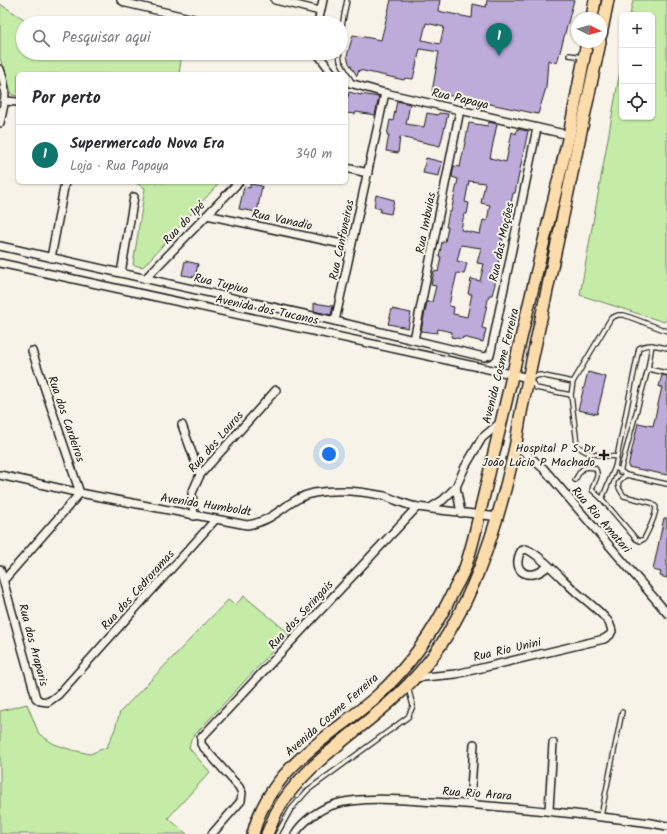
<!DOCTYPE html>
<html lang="pt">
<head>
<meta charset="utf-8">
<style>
	:root { --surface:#fff; --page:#f7f7f7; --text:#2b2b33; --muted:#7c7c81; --line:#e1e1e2; --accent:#0f766e }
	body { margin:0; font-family:Kalam,sans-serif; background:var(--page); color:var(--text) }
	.controls { position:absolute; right:12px; top:12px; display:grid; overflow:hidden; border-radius:6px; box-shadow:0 1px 3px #0004 }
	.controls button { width:36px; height:36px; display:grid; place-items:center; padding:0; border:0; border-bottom:1px solid var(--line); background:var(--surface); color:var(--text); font:20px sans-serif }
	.compass { position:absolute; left:571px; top:12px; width:36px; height:36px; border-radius:50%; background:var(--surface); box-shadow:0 1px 3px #0004; rotate:96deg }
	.you { position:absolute; left:329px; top:454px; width:14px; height:14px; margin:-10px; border:3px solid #fff; border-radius:50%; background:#1a73e8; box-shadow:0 0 0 6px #1a73e833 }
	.badge { display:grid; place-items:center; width:26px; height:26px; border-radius:50%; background:var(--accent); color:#fff; font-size:13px; font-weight:700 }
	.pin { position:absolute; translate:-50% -33px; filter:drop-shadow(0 1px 2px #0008) }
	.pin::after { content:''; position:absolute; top:21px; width:14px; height:12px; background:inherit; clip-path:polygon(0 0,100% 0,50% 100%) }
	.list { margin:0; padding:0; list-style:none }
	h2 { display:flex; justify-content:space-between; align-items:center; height:52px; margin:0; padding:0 16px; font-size:17px }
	h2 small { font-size:13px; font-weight:400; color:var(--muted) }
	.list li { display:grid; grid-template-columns:26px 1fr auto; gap:12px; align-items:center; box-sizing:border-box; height:60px; padding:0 16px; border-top:1px solid var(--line) }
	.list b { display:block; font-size:15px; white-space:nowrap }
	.list p { margin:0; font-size:13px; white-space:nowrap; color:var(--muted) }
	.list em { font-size:13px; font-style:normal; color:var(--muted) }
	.icon { flex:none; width:22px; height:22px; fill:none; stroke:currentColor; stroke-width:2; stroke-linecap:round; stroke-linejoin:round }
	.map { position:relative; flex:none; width:667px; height:834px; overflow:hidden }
	.search { position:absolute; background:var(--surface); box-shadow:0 1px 3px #0004; left:16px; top:16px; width:332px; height:44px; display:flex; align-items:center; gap:10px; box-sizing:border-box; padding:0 14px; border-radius:22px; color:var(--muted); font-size:15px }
	.panel { position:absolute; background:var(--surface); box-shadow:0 1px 3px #0004; left:16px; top:72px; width:332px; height:112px; border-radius:6px }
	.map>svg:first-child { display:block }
</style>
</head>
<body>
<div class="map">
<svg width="667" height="834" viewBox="0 0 667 834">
	<rect width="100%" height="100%" fill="#f7f3e8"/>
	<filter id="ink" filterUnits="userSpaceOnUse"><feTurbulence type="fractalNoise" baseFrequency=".025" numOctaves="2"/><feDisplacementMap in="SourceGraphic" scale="8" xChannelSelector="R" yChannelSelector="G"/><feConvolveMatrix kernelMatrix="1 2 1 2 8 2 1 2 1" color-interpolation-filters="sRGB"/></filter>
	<g filter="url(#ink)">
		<g fill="#c5eca7" stroke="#708462">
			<polygon points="633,0 667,0 667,319 664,322 580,295 622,60 622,117 652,117 652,15 630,15"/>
			<polygon points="0,4 27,21 35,23 23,23 23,53 182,53 179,74 18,74 18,96 12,95 0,58"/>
			<polygon points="134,182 220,182 143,267 133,265 145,188"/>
			<polygon points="244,596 289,633 191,739 189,748 210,772 168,818 187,834 0,834 0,711 27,704 39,734 54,744 72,750 90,754 107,747 115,729 120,712 228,600 235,605"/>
		</g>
		<g fill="#bdabda" stroke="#1c1c1c" fill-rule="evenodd">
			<path d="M391 0H440L438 11 472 18 473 4 486 7 487 0H574L557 63 548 60 546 88 538 114 432 92 439 52 420 49 413 79 405 78 404 80 359 70 357 76 349 63 347 56 353 35 381 40ZM426 23 444 27 440 44 422 40Z"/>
			<polygon points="349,92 361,95 361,94 379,97 375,115 356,112 355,114 346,113 346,96 348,97"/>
			<polygon points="397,101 410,104 406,124 424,127 427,113 438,115 439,113 448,114 440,146 400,137 398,153 386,151 389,135 387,135 390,120 393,121"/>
			<path d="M489 122 497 124 490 158 506 162 512 132 516 134 517 129 528 131 515 193H513L510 208H509L508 223 504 222 501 239H503L497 269H499L492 295H489L482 328 486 329 483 342 463 337 462 339 451 337 452 332 438 329 437 333 421 331 427 302H432L436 286 431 285 434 271 438 272 441 257H439L442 242H445L448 227H446L449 212H451L458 179 452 177 454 166 460 167 469 123 488 126ZM469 181 485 183 481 203 490 205 487 221 483 220 480 234 461 230 464 214H467L469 203 465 202ZM461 245 481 248 477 263 484 264 480 281 471 279 468 294H472L467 317 453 314 454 307 449 306 452 290H453L457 273 464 274 467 263 457 261Z"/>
			<polygon points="426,158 442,162 439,176 423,173"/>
			<polygon points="250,184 262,186 257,212 239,209 244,187 250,188"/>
			<polygon points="376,195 394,200 391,214 380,212 381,209 374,207"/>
			<polygon points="185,261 198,264 195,277 182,275"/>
			<polygon points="314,303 333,306 331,315 314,311"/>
			<polygon points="392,309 411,313 408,328 388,324"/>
			<polygon points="588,372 606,377 597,414 578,410"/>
			<polygon points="662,375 667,376 667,475 628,467 638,423 653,426 662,387 659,387"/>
			<polygon points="664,518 667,518 667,578 660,576 661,572 653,570"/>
		</g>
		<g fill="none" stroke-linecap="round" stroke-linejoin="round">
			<g stroke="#1c1c1c" stroke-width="6">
				<g id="lane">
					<polyline points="341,31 347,0"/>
					<polyline points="339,53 340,61 353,84"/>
					<polyline points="569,55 583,57"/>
					<polyline points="652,345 648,369 667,373"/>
					<path d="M667 348C657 346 648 343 639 348L615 467 626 475 667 484"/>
					<polyline points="571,395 536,388 529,378 540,375 573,382"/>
					<path d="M617 457C604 455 584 456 577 444L571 395 573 382 611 318 618 315H624L667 331"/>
					<polyline points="620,472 648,369"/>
					<path d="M575 480C581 470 582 465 595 468 601 476 593 482 592 490L602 499 636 539 640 541 644 539C649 529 656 517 656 507L652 503 624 496C617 486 615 483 626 475"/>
					<polyline points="602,499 615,467"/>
					<polyline points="601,816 622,712"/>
					<polyline points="277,834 291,809 308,790 408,717 413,706 408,687"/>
				</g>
			</g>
			<g stroke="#1c1c1c" stroke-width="10">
				<g id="street">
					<polyline points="121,0 126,3 211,23"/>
					<polyline points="275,0 320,11"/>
					<polyline points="318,23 323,0"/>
					<polyline points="317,53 333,74"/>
					<path d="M0 69C8 90 5 102 0 123"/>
					<polyline points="346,82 385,93 569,135"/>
					<polyline points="5,101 18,102"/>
					<polyline points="346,168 368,173"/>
					<polyline points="207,215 351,246"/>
					<polyline points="0,246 335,321 484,357 490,355 491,351 537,128"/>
					<polyline points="51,258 65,182"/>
					<polyline points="0,263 529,378"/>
					<polyline points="121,273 134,197"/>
					<polyline points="145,279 239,182"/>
					<polyline points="335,321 385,93"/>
					<polyline points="414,340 460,110"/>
					<polyline points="182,425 200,475"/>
					<polyline points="515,444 544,469 667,613"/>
					<path d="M0 475 80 493 247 525C275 522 288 498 314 493 337 489 361 491 384 496 395 499 407 506 418 507 445 511 471 513 497 517"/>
					<polyline points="456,487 461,513"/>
					<polyline points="430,508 443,500 456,487 465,467 482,438 501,422"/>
					<polyline points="194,516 192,493 200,475 276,390"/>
					<polyline points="0,569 36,698 40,701 48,702 58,695 215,520"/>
					<polyline points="4,580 80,493 32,351"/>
					<path d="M414 678 456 674 604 639 610 635 612 631C611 627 610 623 607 620 598 609 585 600 575 591 562 579 542 556 526 549L521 551C510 572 530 583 548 566"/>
					<polyline points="470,804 474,744"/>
					<polyline points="549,810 553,743"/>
					<polyline points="212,834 241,801 242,793 239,787 206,750 201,744 201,738 417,507"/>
					<path d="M295 834C302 822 319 809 333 805 360 796 405 800 433 802 506 806 578 814 651 823L667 826"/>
				</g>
			</g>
			<g stroke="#1c1c1c" stroke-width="14">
				<g id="primary">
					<polyline points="592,18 595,0"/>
					<polyline points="601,35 608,0"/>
					<path d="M253 834C269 768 329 738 376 697 409 667 435 630 454 590 458 583 462 575 465 568 469 556 472 545 475 533L569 135 587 42"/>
					<path d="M267 834C270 827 273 820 276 813 300 768 352 736 390 702 415 680 438 653 454 623 485 568 503 504 516 443 518 430 520 416 523 403 549 283 574 162 600 42"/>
				</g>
			</g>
			<use href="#lane" stroke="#f7f3e8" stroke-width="3.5"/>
			<use href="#street" stroke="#f7f3e8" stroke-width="7"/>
			<use href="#primary" stroke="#fddcac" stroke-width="11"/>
		</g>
	</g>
	<path fill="#1c1c1c" stroke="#f7f3e8" stroke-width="1.5" d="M602 449h4v4h4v4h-4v4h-4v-4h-4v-4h4z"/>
	<g text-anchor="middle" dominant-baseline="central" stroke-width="4" stroke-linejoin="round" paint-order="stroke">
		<g font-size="12" fill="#1c1c1c" stroke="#f7f3e8">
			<text transform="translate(460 99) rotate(13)">Rua Papaya</text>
			<text transform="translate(282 220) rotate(12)">Rua Vanadio</text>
			<text transform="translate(184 223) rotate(-46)">Rua do Ipé</text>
			<text transform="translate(426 223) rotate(-79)">Rua Imbuias</text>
			<text transform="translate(342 240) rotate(-78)">Rua Canfoneiras</text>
			<text transform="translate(502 242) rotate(-78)">Rua das Moções</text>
			<text transform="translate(221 284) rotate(13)">Rua Tupiua</text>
			<text transform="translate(267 310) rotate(12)">Avenida dos Tucanos</text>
			<text transform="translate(501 366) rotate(-76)">Avenida Cosme Ferreira</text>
			<text transform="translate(66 419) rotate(71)">Rua dos Cardeiros</text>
			<text transform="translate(216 442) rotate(-49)">Rua dos Louros</text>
			<text transform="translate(206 505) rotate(9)">Avenida Humboldt</text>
			<text transform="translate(601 520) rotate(49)">Rua Rio Amatari</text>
			<text transform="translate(138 590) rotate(-48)">Rua dos Cedroramas</text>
			<text transform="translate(301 615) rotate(-47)">Rua dos Seringais</text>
			<text transform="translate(33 645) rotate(75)">Rua dos Araparis</text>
			<text transform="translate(507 650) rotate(-13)">Rua Rio Unini</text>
			<text transform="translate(332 715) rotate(-41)">Avenida Cosme Ferreira</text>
			<text transform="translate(477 794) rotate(4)">Rua Rio Arara</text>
		</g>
		<g font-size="12" fill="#1c1c1c" stroke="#f7f3e8" text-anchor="end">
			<text x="595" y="448">Hospital P S Dr<tspan x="595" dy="14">João Lúcio P Machado</tspan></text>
		</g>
	</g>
</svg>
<div class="controls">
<button>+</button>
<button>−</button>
<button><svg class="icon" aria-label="locate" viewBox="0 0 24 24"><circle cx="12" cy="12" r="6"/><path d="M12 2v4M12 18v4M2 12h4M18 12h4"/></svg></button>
</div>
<svg class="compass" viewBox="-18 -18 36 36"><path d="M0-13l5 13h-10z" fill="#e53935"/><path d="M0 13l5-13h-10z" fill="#7c7c81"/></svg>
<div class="you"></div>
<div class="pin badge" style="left:499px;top:56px">1</div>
<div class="search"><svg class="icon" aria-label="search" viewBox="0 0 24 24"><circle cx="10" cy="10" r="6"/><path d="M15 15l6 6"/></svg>Pesquisar aqui</div>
<section class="panel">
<h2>Por perto<small></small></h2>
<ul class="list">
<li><span class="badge">1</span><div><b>Supermercado Nova Era</b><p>Loja · Rua Papaya</p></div><em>340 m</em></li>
</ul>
</section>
</div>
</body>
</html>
